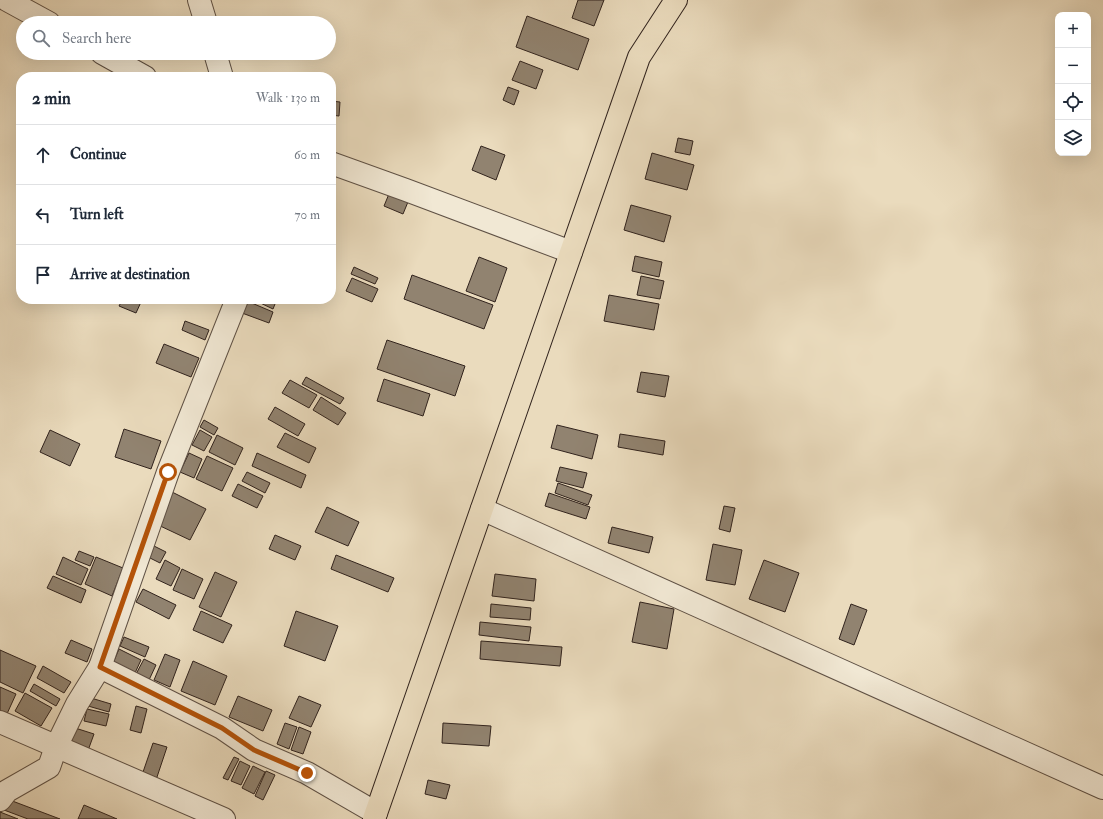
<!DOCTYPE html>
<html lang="en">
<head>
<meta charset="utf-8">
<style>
	:root { --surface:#fff; --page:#f6f6f7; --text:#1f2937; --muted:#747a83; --line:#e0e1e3 }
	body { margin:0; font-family:"IM FELL Double Pica",serif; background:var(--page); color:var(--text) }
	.controls { position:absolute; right:12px; top:12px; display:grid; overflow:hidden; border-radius:8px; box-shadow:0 4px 16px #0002 }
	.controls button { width:36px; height:36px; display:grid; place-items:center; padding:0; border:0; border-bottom:1px solid var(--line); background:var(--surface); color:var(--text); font:20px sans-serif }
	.stop { position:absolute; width:12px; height:12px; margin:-9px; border:3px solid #b45309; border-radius:50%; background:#fff }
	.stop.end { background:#b45309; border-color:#fff; box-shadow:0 1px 4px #0008 }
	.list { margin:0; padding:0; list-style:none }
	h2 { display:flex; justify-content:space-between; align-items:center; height:52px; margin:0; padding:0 16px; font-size:17px }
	h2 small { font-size:13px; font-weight:400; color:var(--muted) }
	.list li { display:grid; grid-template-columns:26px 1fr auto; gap:12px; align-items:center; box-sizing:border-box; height:60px; padding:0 16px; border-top:1px solid var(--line) }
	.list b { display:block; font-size:15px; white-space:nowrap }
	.list em { font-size:13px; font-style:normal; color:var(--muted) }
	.icon { flex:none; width:22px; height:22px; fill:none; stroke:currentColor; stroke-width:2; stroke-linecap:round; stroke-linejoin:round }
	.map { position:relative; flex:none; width:1103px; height:819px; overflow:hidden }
	.search { position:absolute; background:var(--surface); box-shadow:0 4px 16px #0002; left:16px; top:16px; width:320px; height:44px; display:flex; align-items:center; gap:10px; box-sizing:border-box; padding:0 14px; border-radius:22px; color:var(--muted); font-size:15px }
	.panel { position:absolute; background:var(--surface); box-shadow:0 4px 16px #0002; left:16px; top:72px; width:320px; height:232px; border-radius:16px }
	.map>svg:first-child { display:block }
</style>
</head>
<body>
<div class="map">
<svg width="1103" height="819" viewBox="0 0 1103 819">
	<rect width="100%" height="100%" fill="#eadbbd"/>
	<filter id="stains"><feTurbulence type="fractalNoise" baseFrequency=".005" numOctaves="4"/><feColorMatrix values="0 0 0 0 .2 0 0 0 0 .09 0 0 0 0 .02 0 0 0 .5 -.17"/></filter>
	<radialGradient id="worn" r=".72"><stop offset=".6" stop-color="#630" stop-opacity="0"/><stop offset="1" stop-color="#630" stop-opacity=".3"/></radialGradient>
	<g fill="#918370" stroke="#31231d">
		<polygon points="578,0 604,0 594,26 572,18"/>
		<polygon points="527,16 589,39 578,70 516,47"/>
		<polygon points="520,61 543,70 536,89 512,80"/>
		<polygon points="508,87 519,91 514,105 503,100"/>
		<polygon points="331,101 340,102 339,116 331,115"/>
		<polygon points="678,138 693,141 690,155 675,152"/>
		<polygon points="481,146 505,155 496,180 472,170"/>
		<polygon points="652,153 694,165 687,190 645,179"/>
		<polygon points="391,189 410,197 403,214 384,206"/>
		<polygon points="631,205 671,216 664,242 624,230"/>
		<polygon points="635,256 662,262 659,277 632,271"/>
		<polygon points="479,257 507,268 495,302 466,291"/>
		<polygon points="354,267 378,278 375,284 351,274"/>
		<polygon points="412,275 493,305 484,329 404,299"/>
		<polygon points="641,276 664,281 660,299 637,295"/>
		<polygon points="352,278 378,289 372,302 346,291"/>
		<polygon points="609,295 659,304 654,330 604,321"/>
		<polygon points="123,299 133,299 141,302 136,313 119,306"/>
		<polygon points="252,299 277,299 273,309"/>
		<polygon points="247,301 273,312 269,323 242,313"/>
		<polygon points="185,321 209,330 205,340 182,330"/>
		<polygon points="387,340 465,366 455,396 377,369"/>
		<polygon points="164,344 199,358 191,377 156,363"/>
		<polygon points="641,372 669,376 665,397 637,392"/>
		<polygon points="306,377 344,398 340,404 302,384"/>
		<polygon points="384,379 430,394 423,416 377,401"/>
		<polygon points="290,380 317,395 309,408 282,393"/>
		<polygon points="321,397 346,413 338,425 313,410"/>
		<polygon points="275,407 305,424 298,436 268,419"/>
		<polygon points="204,420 218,428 214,435 200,427"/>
		<polygon points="557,425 598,435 592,459 551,448"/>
		<polygon points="124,429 161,441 151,469 115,457"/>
		<polygon points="50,430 80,444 70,466 40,452"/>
		<polygon points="200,430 212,437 204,451 192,445"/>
		<polygon points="285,433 316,448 309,463 277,447"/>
		<polygon points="620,434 665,441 663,455 618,447"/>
		<polygon points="217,435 243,448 235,465 209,452"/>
		<polygon points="189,453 202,459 194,478 180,472"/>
		<polygon points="257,453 306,475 301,488 252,466"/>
		<polygon points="207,456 233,468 222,491 196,479"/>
		<polygon points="560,467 587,473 583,488 556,481"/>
		<polygon points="247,472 270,483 265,493 242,481"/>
		<polygon points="558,483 592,495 588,505 555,493"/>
		<polygon points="238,484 263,496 257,508 232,496"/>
		<polygon points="172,492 206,509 190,540 156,524"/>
		<polygon points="549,493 590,507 586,519 545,506"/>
		<polygon points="724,506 735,508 730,532 719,529"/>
		<polygon points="327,507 359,522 348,546 315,532"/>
		<polygon points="612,527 653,537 649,553 608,543"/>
		<polygon points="275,535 301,546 295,560 269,549"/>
		<polygon points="713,544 742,550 735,585 706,580"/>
		<polygon points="152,545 166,552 160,563 146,556"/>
		<polygon points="79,551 94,557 90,566 75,560"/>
		<polygon points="336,555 394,578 388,592 331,569"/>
		<polygon points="63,557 88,569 81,585 56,574"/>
		<polygon points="96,557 123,568 112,596 85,584"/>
		<polygon points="165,560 180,568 171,586 156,579"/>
		<polygon points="764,560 799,573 785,612 749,599"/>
		<polygon points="182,569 203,579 194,599 173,590"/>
		<polygon points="215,572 237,582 221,617 199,607"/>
		<polygon points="495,574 536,579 534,601 492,596"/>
		<polygon points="53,576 86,590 81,603 47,588"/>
		<polygon points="143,589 176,605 169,619 136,602"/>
		<polygon points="640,602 674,609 667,649 632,642"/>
		<polygon points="491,604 531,608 530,620 490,617"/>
		<polygon points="851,604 867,610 854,645 839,639"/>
		<polygon points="201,611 232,625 223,643 193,630"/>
		<polygon points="296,611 338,626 325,661 284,646"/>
		<polygon points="480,622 531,627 529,641 479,635"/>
		<polygon points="124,637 149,647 145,657 120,646"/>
		<polygon points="71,640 92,649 87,662 65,653"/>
		<polygon points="481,641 562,647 560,666 480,659"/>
		<polygon points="119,649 141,660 135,673 113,663"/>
		<polygon points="0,650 36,666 23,693 0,682"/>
		<polygon points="165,654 180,660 170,687 154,680"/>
		<polygon points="144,659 156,665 149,680 136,674"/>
		<polygon points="193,661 227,676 215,705 181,691"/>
		<polygon points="43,666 71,682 64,693 37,678"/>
		<polygon points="34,684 60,699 56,706 30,691"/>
		<polygon points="0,687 16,694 6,716 0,714"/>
		<polygon points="25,693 52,708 41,726 15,711"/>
		<polygon points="238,696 272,710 263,731 229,717"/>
		<polygon points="299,696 321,705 311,727 289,718"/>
		<polygon points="91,698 111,704 109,712 88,706"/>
		<polygon points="136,706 147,709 141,733 130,730"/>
		<polygon points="87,709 109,714 106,726 84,721"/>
		<polygon points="285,723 297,727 289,749 277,744"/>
		<polygon points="443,723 491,726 489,746 442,743"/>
		<polygon points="72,727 94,734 86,756 65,749"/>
		<polygon points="299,727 311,732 303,754 291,750"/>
		<polygon points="153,743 167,747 156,780 142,775"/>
		<polygon points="234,757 239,759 228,780 223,778"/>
		<polygon points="240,761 250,766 241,785 231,781"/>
		<polygon points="253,766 265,772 254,794 242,788"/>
		<polygon points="266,771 275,775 263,800 255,796"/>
		<polygon points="428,780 450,785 446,799 425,794"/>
		<polygon points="7,799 60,819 28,819 4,810"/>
		<polygon points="84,805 117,819 78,819"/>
		<polygon points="0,812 18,819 0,819"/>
	</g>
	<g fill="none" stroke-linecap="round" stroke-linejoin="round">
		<g stroke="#5f5145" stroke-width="24">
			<g id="minor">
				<polyline points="7,0 49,23"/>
				<polyline points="199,0 206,23"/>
				<polyline points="102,53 145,77"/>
				<polyline points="215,53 222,77"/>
				<polyline points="331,163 406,190 571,252"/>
				<polyline points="482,509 1103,788"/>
				<polyline points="100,667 222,728 254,750 307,773 376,813"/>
				<polyline points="0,722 224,819"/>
				<polyline points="0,800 7,791 49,767 56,747 77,704 100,667 168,472 237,299"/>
			</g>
		</g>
		<g stroke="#31231d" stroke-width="24">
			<polyline id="major" points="374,819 639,57 676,0"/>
		</g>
		<use href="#minor" stroke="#f1e8d4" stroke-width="22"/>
		<use href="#major" stroke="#eadbbd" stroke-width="22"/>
	</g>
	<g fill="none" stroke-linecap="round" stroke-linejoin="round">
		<polyline stroke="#b45309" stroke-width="5" points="168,472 100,667 222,728 254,750 307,773"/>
	</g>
	<rect width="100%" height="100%" filter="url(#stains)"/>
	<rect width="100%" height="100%" fill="url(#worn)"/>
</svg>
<div class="controls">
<button>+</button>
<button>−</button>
<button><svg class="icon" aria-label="locate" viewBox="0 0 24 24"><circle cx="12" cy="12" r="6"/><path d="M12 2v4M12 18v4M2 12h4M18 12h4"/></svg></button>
<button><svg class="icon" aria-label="layers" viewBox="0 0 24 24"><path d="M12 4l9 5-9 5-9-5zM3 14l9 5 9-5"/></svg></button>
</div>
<div class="stop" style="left:168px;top:472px"></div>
<div class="stop end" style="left:307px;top:773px"></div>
<div class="search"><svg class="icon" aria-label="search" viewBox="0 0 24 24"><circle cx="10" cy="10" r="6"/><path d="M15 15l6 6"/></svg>Search here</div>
<section class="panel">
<h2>2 min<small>Walk · 130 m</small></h2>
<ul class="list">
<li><svg class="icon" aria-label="ahead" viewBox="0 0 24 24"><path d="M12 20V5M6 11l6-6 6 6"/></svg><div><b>Continue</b></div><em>60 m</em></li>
<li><svg class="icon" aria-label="left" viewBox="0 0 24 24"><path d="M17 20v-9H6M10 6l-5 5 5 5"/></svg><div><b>Turn left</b></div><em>70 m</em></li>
<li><svg class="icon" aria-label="arrive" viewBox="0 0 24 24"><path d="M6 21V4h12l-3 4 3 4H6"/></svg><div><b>Arrive at destination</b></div></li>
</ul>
</section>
</div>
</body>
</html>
